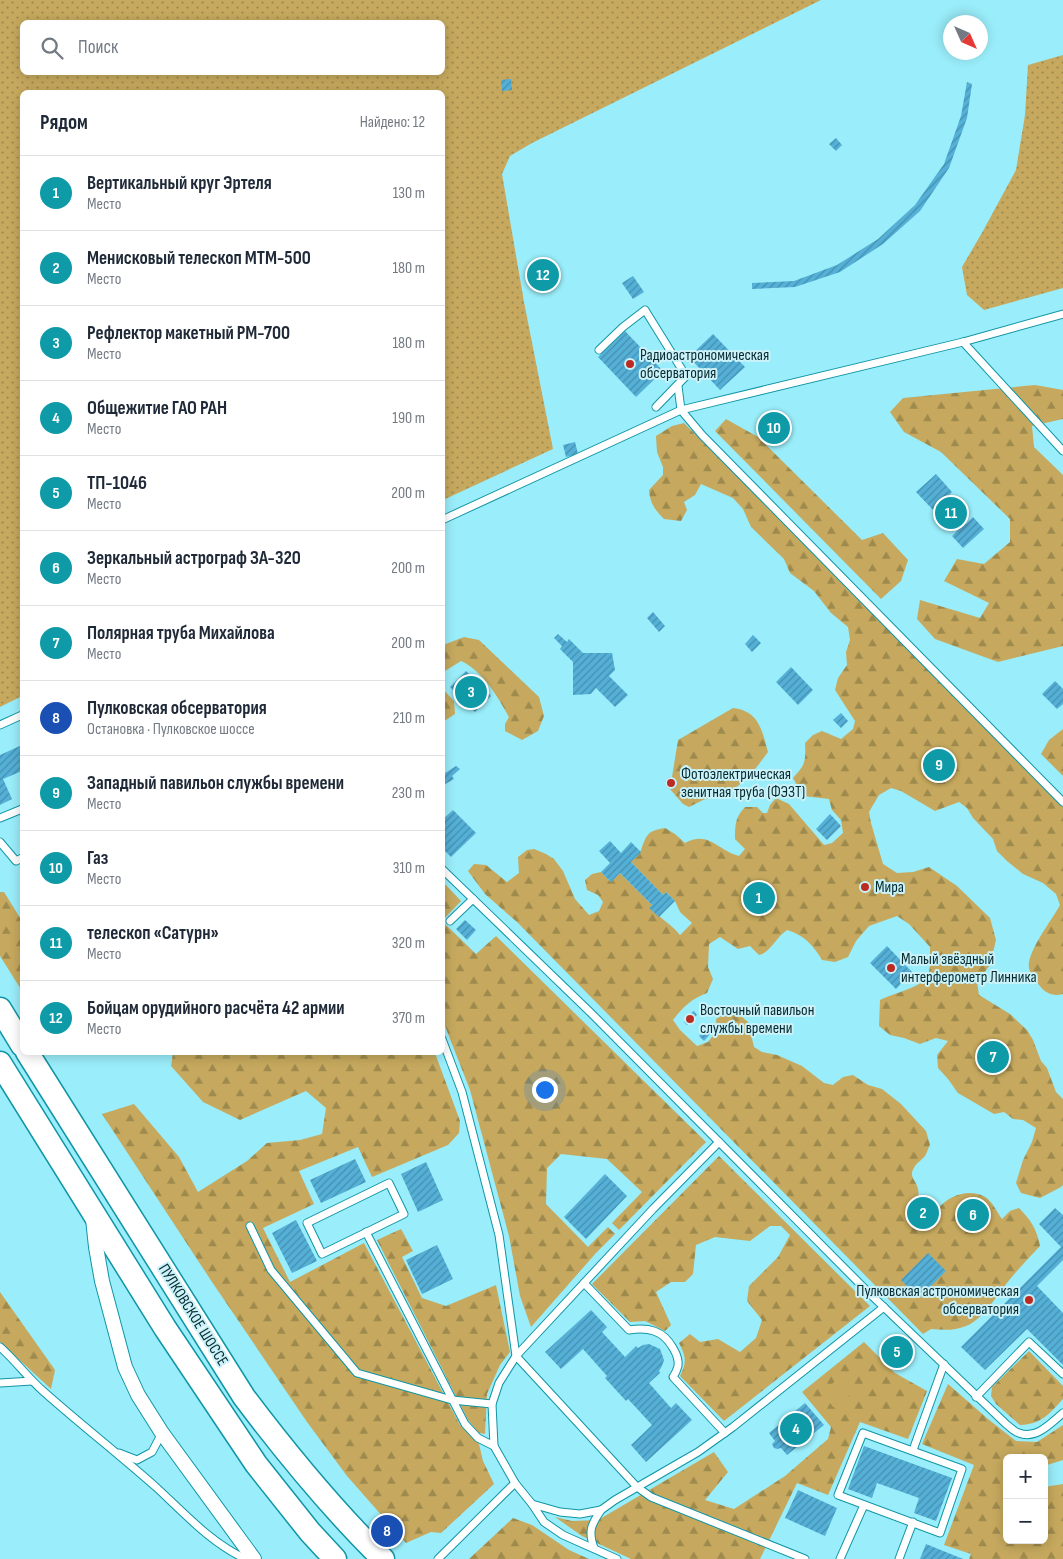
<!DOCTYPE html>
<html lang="ru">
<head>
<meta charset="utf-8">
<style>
	:root { --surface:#fff; --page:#f6f6f7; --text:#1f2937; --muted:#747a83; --line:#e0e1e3; --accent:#1a73e8 }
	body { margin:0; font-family:"Sofia Sans Condensed",sans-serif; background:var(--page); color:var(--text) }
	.controls { position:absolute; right:15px; bottom:15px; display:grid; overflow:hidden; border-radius:8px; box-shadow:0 2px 12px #0003 }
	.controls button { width:45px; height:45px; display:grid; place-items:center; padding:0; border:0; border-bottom:1px solid var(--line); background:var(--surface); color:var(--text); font:25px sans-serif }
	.compass { position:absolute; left:943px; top:15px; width:45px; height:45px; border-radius:50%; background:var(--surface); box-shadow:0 2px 12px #0003; rotate:135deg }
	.you { position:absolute; left:544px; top:1089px; width:18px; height:18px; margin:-12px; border:4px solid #fff; border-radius:50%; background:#1a73e8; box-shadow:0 0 0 8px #1a73e833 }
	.badge { display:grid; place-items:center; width:32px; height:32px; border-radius:50%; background:var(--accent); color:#fff; font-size:16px; font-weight:700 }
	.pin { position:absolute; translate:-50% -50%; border:2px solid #fff; box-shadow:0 1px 5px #0006 }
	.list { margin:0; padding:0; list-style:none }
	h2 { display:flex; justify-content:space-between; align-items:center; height:65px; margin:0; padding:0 20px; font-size:21px }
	h2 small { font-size:16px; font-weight:400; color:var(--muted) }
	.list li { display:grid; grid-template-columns:32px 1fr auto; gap:15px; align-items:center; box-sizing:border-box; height:75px; padding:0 20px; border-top:1px solid var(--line) }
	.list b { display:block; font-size:19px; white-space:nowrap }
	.list p { margin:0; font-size:16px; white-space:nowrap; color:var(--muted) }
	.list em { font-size:16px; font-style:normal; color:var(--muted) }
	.icon { flex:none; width:28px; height:28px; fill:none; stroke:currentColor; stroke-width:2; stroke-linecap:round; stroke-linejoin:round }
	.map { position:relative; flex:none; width:1063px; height:1559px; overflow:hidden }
	.search { position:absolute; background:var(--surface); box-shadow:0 2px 12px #0003; left:20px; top:20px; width:425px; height:55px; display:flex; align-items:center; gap:12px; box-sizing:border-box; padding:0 18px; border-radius:8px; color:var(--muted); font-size:19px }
	.panel { position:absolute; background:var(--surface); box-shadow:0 2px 12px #0003; left:20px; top:90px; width:425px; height:965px; border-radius:8px }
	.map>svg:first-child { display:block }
</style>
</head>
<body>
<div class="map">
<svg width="1063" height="1559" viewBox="0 0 1063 1559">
	<defs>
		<pattern id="forest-firs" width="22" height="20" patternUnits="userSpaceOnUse" patternTransform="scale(1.25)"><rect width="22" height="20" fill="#c6a95e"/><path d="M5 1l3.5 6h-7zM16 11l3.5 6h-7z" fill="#9f8a4e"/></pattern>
		<pattern id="garden-dots" width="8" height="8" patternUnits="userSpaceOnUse" patternTransform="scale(1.25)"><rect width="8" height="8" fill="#c6a95e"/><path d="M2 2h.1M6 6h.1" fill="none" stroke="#9f8a4e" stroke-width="1.8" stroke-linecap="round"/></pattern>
		<pattern id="building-hatch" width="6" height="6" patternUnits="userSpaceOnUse" patternTransform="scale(1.25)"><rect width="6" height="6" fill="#55b0d7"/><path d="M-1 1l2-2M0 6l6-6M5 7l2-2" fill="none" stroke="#448faf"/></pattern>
	</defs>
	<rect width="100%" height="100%" fill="#9aedfa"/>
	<g fill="url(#forest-firs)">
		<polygon points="1035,385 1063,390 1063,419 1032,426 1034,447 1063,475 1063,646 998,662 935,639 917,619 920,600 980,618 989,603 944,581 957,559 984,564 1010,542 1010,519 941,452 904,432 890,412 903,398"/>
		<polygon points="726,419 758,437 862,540 883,533 908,560 901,581 881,599 715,431"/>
		<path d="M684 423 1063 798V994C1053 997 1045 993 1039 985 1036 980 1030 975 1029 968 1026 953 1052 920 1060 905L1056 894 1043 883 1023 874 1007 861 997 851 993 839 973 818 967 808 959 802 935 811 901 791 891 788 879 795 869 812 871 823 883 864 897 873 913 872 929 867 957 886 990 918 996 940 990 965 977 982 979 995 1010 1014 1027 1030 1033 1040 1041 1061 1047 1068 1056 1092 1063 1099V1185L1061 1187 1040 1198 1021 1193 1016 1183 1023 1160 1032 1142 1036 1128 1023 1120 1013 1119 1004 1112 994 1114 958 1093 948 1079 938 1068 937 1055 948 1041 936 1038 920 1044 904 1038 890 1035 879 1026 880 1000C893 993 922 988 928 975 931 967 930 956 930 947L909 924 897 916 869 926 856 941 848 957 835 962 822 960C813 945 804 935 787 930 776 937 771 952 759 955L750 946 738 949 720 937 709 944 708 967 713 979 707 993C691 999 683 1007 673 1020L680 1030 697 1046 708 1042 717 1030 716 1019 723 1015 736 1012 748 1022 754 1047 762 1052 777 1055 802 1066 824 1083 833 1085 843 1077 853 1075 868 1085 882 1089 901 1104 926 1131 930 1145C928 1148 927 1153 925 1156 922 1160 916 1163 914 1168 908 1177 917 1181 918 1189 921 1200 911 1209 912 1223L923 1225 934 1220C935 1216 936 1212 938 1209 948 1195 970 1188 985 1197 992 1201 997 1212 1002 1219L1010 1211 1019 1208C1031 1220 1037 1230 1040 1246 1030 1257 1020 1267 1011 1278 999 1292 983 1320 966 1326 954 1331 943 1330 931 1329L923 1334 517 922 485 894 468 871 474 864 486 865 507 882 519 873 518 857 527 850 534 849 546 854 554 859 563 871 575 899 589 915 599 911 603 902 598 895 587 890 585 880 592 874 601 872 611 882 620 873 652 905 650 908C660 918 671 924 680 935L692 923 680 912 675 901 666 892 663 895 631 862C634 859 640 855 641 850 647 834 647 831 665 828L675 834 685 843C709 830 718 851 739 856L745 849 735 839C735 826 735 817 745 807H757L763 813H767L770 805 776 798 789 804 824 845 832 843 843 833 841 820 832 810 829 799 803 796 793 778C805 765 806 762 805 743L813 735 822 731 841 739 853 729 855 721 835 690 838 678 847 665 846 652 850 640 848 627 831 613 814 591 790 573 784 559 751 527 743 509 733 498 701 484 695 495 684 502 687 510 681 521 664 519C655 510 650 503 649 490L663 475V467L657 452 656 436 672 426Z"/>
		<path d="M464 637 479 640 539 697 544 716 538 731 522 740 505 731V724L509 717C498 697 483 671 461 661L445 671 443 680V645Z"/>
		<polygon points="442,688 454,701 455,714 443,722"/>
		<path d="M733 708C759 711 762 730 768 752L756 768 739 785 728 793 703 800 689 807 683 804 669 788H673L677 783 672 777 678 740Z"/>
		<polygon points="1063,729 1063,776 1041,754 1049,740"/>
		<polygon points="443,882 461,901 443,920 442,920"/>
		<polygon points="0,892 4,892 22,921 22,991 0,956"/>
		<polygon points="443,922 476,954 496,936 706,1142 619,1230 612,1223 642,1192 607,1159 561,1154 547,1168 546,1204 588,1247 608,1227 615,1234 596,1253 531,1327 520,1296 509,1236 470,1090 443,1021"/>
		<polygon points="173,1053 435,1053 460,1121 459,1133 448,1145 372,1177 358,1147 299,1171 314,1204 263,1228 290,1282 364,1243 460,1425 479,1444 483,1461 494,1484 441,1533 431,1532 406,1543 347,1476 307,1422 212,1282 102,1114 134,1104 179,1157 198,1192 247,1161 267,1143 300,1140 322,1134 326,1108 306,1091 240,1120 203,1102 171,1066"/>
		<path d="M719 1156 870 1306 724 1421 680 1376C687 1362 686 1357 679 1343L690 1334 700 1342 718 1339 740 1352 756 1338 762 1320 747 1301 749 1286 778 1257 790 1235 781 1226H770L750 1241 715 1237 696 1245 693 1274 685 1282H671L656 1292 671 1325 665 1331 645 1321 630 1322 592 1284Z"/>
		<polygon points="401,1229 413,1251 402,1257 422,1298 446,1306 496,1285 510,1352 500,1365 487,1394 485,1434 479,1433 468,1420 377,1240"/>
		<polygon points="0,1292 55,1370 51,1389 0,1342"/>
		<polygon points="864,1342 895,1373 927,1391 908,1439 860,1422 828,1495 797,1483 760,1559 631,1559 582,1536 555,1517 572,1521 598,1520 714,1452 728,1472 705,1500 734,1509 785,1476 828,1439 831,1427 802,1392"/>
		<path d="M1029 1351 1063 1386V1399C1049 1414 1042 1424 1020 1425L996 1404 991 1396 992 1387Z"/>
		<polygon points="948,1384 988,1419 1016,1441 1037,1442 1063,1425 1063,1460 1044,1466 1044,1458 1007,1458 1007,1540 1044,1540 1044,1487 1063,1484 1063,1559 969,1559 971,1554 944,1545 974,1465 922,1444"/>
		<polygon points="513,1518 532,1525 569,1550 589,1559 469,1559"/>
	</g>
	<polygon fill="#c6a95e" points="843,1374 856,1389 834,1408 822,1393"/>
	<g fill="url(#garden-dots)" fill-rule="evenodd">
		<path d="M0 0H821L532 143 510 156 502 174 524 302 553 449 443 500 442 92H22V696L0 707ZM22 22H442V72H22Z"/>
		<polygon points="1063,55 1063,288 984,310 967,295 962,267 983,231 1016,170 1025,115 1028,65"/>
	</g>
	<g fill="url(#building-hatch)">
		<polygon points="511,79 512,90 502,91 501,80"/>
		<polygon points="967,82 972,84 967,118 949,168 920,211 883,244 840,272 795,287 752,289 752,283 794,281 837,265 878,239 915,205 944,164 961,116"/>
		<polygon points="836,138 842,145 836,151 829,144"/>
		<polygon points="633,276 644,292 633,299 622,283"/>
		<polygon points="625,331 663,371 636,397 598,357"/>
		<polygon points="713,334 745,367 720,390 689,357"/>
		<polygon points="775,420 781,426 772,435 766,429"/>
		<polygon points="575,442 578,454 566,457 563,445"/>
		<polygon points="936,474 952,492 944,500 966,524 973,517 984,529 963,548 952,536 959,529 938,506 933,510 916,492"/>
		<polygon points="653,612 665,626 659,632 647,618"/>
		<polygon points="558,634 567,642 569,639 583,653 612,653 615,670 609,676 628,695 615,707 596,688 591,694 573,695 573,662 560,649 562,646 554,638"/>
		<polygon points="753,635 761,643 752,652 745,644"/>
		<polygon points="791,667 813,690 798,705 776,682"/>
		<polygon points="466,671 491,696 475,712 450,687"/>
		<polygon points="1055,681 1063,689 1063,704 1057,709 1042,694"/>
		<polygon points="841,713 848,721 841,728 833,720"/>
		<polygon points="22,745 22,771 3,779 12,799 0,805 0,755"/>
		<polygon points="943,758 948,762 944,766 947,769 942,773 939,770 936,773 932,769 935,766 933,764 938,760 940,762"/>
		<polygon points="456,766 460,769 452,776 454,779 442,786 442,775"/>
		<circle cx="671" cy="783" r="6"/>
		<polygon points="453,810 476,833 451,857 442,848 442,820"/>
		<polygon points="830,814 841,826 827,840 816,829"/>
		<polygon points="610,841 621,853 631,842 641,852 631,862 663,895 666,892 675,901 659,917 649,908 652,905 620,873 611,882 601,872 610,863 599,851"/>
		<polygon points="864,881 870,887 865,893 859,887"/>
		<polygon points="763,883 773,894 755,912 744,902"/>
		<polygon points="465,920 476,930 467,940 456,929"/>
		<polygon points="887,946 912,972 896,989 870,963"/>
		<polygon points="694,1011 697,1015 694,1018 696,1020 692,1024 690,1023 687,1025 684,1022 686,1019 685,1017"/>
		<polygon points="708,1027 712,1032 704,1041 699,1036"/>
		<circle cx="993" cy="1058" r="8"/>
		<polygon points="355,1159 366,1182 321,1203 310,1180"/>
		<polygon points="426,1162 443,1200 418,1212 401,1174"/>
		<polygon points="605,1174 627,1196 586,1239 564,1217"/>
		<circle cx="923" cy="1214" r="7"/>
		<polygon points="1055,1208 1063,1215 1063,1260 1037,1286 1063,1313 1063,1365 1027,1329 985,1370 961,1347 1061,1247 1039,1224"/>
		<circle cx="973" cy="1216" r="7"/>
		<polygon points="296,1220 317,1261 292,1273 272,1233"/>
		<polygon points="437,1245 453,1279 422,1294 406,1260"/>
		<polygon points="928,1253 946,1271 919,1298 901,1280"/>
		<polygon points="591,1310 607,1327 602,1332 625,1357 636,1346 638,1348 643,1345 649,1344 660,1349 664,1360 662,1366 659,1371 660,1373 649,1383 671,1408 676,1403 692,1420 646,1462 631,1445 652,1425 628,1399 626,1401 605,1378 607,1376 583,1349 561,1369 545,1352"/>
		<polygon points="894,1337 912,1355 899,1367 882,1350"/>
		<polygon points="805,1403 824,1425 787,1455 781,1448 777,1449 774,1448 772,1444 775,1441 769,1433"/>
		<polygon points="864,1446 952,1478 936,1521 914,1513 919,1498 877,1483 872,1498 848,1489"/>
		<polygon points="798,1490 837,1508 825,1536 785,1518"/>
		<polygon points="926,1544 963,1559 920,1559"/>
	</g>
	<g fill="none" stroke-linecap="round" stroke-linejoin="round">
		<g stroke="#1095a5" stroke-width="9">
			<g id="service">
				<polyline points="963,342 1063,451"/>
				<polyline points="599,350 623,327 645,310 681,368 685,377 656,407"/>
				<polyline points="678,386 681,410 702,435 1063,802"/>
				<polyline points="442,520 681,410 963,342 1063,314"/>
				<polyline points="0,725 22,715"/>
				<polyline points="0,818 22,809"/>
				<polyline points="0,842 16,861 22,858"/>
				<path d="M442 869 592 1014 868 1292 1006 1424C1010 1427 1014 1432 1019 1433 1036 1440 1051 1423 1063 1413"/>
				<polyline points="450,921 473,899"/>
				<polyline points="442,1039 462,1092 499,1235 516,1356 637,1487 651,1497 805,1559"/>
				<polyline points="719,1142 653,1209 516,1356 499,1383 492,1404 494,1446 515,1483 532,1504 560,1512 580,1514 601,1510 615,1500 698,1452 733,1427 884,1307"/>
				<polygon points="389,1183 404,1214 322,1254 307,1223"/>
				<polyline points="250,1226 271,1270 357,1373 452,1400 492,1404"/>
				<polyline points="366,1232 465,1424 478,1438 494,1446"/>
				<path d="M584 1283 629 1330C648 1327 663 1330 673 1348 676 1353 679 1360 678 1366 677 1370 675 1374 673 1377L725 1433"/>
				<path d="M0 1347C15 1360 27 1377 43 1391 80 1424 120 1455 157 1488 184 1513 212 1544 246 1559"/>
				<polyline points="0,1383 32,1381"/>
				<polyline points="976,1397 1029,1342 1063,1374"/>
				<polygon points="863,1433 962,1469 940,1533 838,1495"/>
				<polyline points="913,1450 944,1364"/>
				<polyline points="119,1453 137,1460 152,1452 162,1433"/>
				<polyline points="532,1504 544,1522 563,1535 617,1559"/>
				<path d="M594 1548C588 1531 591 1525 601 1510"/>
				<polyline points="438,1559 515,1483"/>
				<polyline points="840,1559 864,1505"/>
				<polyline points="899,1559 913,1522"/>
			</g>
		</g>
		<g stroke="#1095a5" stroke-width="16">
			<polyline id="minor" points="93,1219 96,1247 102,1281 125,1367 138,1395 162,1433 254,1559"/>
		</g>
		<g stroke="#1095a5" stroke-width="25">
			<g id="trunk">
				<polyline points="0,1009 22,1045"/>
				<path d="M27 1052 244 1397C287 1454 332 1509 383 1559"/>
				<polyline points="0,1063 165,1328 256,1464 310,1532 335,1559"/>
			</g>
		</g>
		<use href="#service" stroke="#fff" stroke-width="7"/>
		<use href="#minor" stroke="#fff" stroke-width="14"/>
		<use href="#trunk" stroke="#fff" stroke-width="22"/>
	</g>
	<g fill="#ba2c23" stroke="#cbf2f9" stroke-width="2">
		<circle cx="630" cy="364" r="5"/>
		<circle cx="671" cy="783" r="5"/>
		<circle cx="865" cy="887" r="5"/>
		<circle cx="891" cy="968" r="5"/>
		<circle cx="690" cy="1019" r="5"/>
		<circle cx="1029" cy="1300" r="5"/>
	</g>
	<g text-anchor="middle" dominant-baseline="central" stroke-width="4" stroke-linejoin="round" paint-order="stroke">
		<g font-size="16" fill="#062b30" stroke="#cbf2f9" text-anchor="start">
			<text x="640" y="355">Радиоастрономическая<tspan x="640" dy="18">обсерватория</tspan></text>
			<text x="681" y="774">Фотоэлектрическая<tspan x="681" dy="18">зенитная труба (ФЭЗТ)</tspan></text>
			<text x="875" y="887">Мира</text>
			<text x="901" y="959">Малый звёздный<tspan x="901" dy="18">интерферометр Линника</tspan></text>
			<text x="700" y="1010">Восточный павильон<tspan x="700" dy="18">службы времени</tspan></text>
			<text x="1019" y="1291" text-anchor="end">Пулковская астрономическая<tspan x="1019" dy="18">обсерватория</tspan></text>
		</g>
		<g font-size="16" fill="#062b30" stroke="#cbf2f9">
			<text transform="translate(193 1315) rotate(58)">ПУЛКОВСКОЕ ШОССЕ</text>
		</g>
	</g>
</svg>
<div class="controls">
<button>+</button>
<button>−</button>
</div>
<svg class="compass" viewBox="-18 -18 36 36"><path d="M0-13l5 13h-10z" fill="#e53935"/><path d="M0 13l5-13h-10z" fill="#747a83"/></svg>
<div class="you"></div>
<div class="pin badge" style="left:759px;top:898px;background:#0f9aa8">1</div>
<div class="pin badge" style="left:923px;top:1213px;background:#0f9aa8">2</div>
<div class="pin badge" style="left:471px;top:692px;background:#0f9aa8">3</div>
<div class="pin badge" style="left:796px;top:1429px;background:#0f9aa8">4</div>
<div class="pin badge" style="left:897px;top:1352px;background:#0f9aa8">5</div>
<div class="pin badge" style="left:973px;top:1215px;background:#0f9aa8">6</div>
<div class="pin badge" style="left:993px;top:1057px;background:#0f9aa8">7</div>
<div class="pin badge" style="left:387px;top:1531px;background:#1a4fb4">8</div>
<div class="pin badge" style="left:939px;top:765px;background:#0f9aa8">9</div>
<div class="pin badge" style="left:774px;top:428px;background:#0f9aa8">10</div>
<div class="pin badge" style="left:951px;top:513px;background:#0f9aa8">11</div>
<div class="pin badge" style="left:543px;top:275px;background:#0f9aa8">12</div>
<div class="search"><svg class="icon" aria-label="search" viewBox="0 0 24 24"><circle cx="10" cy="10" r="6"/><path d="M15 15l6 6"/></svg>Поиск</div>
<section class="panel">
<h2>Рядом<small>Найдено: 12</small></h2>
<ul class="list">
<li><span class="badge" style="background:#0f9aa8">1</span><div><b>Вертикальный круг Эртеля</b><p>Место</p></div><em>130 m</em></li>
<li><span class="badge" style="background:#0f9aa8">2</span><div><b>Менисковый телескоп МТМ-500</b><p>Место</p></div><em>180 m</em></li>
<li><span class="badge" style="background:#0f9aa8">3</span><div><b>Рефлектор макетный РМ-700</b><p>Место</p></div><em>180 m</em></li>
<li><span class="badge" style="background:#0f9aa8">4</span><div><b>Общежитие ГАО РАН</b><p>Место</p></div><em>190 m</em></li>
<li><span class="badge" style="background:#0f9aa8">5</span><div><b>ТП-1046</b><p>Место</p></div><em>200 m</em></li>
<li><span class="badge" style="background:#0f9aa8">6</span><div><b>Зеркальный астрограф ЗА-320</b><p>Место</p></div><em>200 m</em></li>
<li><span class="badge" style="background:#0f9aa8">7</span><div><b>Полярная труба Михайлова</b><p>Место</p></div><em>200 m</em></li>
<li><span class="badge" style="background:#1a4fb4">8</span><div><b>Пулковская обсерватория</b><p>Остановка · Пулковское шоссе</p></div><em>210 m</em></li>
<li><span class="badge" style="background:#0f9aa8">9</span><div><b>Западный павильон службы времени</b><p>Место</p></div><em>230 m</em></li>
<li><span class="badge" style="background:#0f9aa8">10</span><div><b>Газ</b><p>Место</p></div><em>310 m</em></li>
<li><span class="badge" style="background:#0f9aa8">11</span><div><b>телескоп «Сатурн»</b><p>Место</p></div><em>320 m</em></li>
<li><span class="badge" style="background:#0f9aa8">12</span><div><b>Бойцам орудийного расчёта 42 армии</b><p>Место</p></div><em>370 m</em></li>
</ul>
</section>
</div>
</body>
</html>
